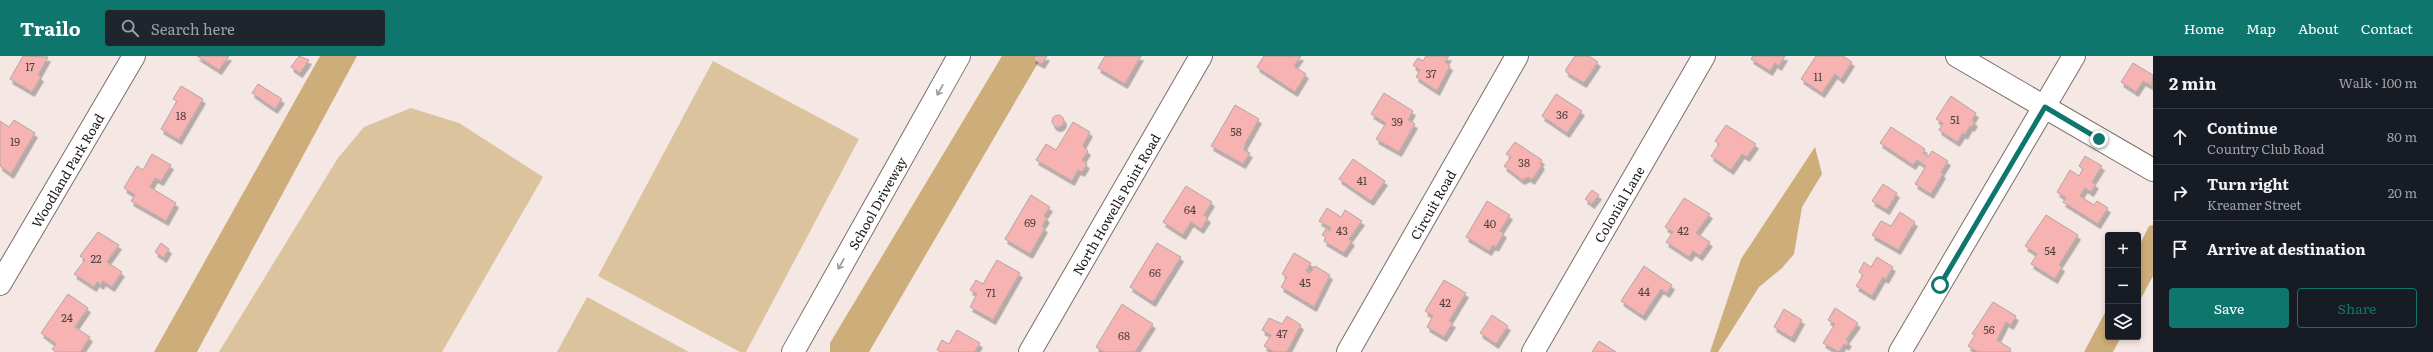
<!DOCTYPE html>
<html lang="en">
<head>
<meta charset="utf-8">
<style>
	:root { --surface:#171b24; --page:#20242c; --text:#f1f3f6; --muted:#9ea1a6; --line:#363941; --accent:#0f766e }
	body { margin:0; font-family:Literata,serif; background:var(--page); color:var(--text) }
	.controls { position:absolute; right:12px; bottom:12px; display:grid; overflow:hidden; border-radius:4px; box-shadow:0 2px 6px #0003 }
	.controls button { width:36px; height:36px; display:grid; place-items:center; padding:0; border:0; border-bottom:1px solid var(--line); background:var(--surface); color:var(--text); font:20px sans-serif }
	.stop { position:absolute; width:12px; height:12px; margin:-9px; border:3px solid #0f766e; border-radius:50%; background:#fff }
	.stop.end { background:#0f766e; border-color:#fff; box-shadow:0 1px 4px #0008 }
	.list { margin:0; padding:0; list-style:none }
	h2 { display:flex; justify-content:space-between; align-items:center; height:52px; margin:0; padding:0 16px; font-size:17px }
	h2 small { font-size:13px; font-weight:400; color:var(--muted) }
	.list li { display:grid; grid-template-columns:26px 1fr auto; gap:12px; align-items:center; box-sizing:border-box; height:56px; padding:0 16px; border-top:1px solid var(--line) }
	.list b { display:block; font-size:15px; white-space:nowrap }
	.list p { margin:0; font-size:13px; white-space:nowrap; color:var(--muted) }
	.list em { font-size:13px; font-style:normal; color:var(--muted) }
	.actions { display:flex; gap:8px; padding:12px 16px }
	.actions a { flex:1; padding:9px 0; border:1px solid var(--accent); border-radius:4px; text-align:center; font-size:14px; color:var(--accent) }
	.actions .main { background:var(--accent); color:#fff }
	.icon { flex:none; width:22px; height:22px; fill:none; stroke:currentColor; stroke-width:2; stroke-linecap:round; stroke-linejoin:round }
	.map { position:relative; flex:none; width:2153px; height:296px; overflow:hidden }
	header { display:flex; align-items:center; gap:24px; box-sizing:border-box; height:56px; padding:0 20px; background:var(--accent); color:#fff }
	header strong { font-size:19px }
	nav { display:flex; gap:22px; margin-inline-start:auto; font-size:14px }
	.search { width:280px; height:36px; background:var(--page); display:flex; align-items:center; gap:10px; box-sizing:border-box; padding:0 14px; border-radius:4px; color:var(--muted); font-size:15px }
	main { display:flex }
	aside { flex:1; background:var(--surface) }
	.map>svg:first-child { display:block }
</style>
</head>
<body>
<header>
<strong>Trailo</strong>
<div class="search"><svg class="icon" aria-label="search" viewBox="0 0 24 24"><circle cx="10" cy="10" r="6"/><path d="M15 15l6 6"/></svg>Search here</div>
<nav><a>Home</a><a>Map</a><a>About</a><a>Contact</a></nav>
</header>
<main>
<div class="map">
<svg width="2153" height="296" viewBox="0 0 2153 296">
	<defs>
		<filter id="shadow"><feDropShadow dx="2.5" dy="4.5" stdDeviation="0" flood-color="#0004"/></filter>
	</defs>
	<rect width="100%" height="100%" fill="#f5e7e3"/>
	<g fill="#dac39d">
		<polygon points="713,5 859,83 746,296 740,296 598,220"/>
		<polygon points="411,52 459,67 543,121 442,296 219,296 338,102 364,71"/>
		<polygon points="587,241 689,296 557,296"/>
	</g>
	<g fill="#cdad79">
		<polygon points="320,0 357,0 197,296 154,296"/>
		<polygon points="1002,0 1042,0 869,296 830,296 830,287"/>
		<polygon points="1815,91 1822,118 1802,151 1794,198 1782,212 1759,231 1718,296 1710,296 1741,203"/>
		<polygon points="2153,169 2153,220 2138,248 2138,192 2149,170"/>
		<polygon points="2108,251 2108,281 2121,281 2113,296 2084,296"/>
	</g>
	<g fill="#f6b3b1" stroke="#b4a6a5" filter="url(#shadow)">
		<polygon points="23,0 48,1 38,19 41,21 32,36 10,23"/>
		<polygon points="197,0 229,0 219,14"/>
		<polygon points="299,0 309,4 300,17 291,11"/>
		<polygon points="1035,0 1047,0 1042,8 1033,3"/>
		<polygon points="1105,0 1141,0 1125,28 1098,12"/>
		<polygon points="1264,0 1301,0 1294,10 1306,18 1295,36 1257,11"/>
		<polygon points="1426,0 1449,0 1445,6 1450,10 1437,35 1416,21 1420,14 1413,9 1418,2 1423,5"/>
		<polygon points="1575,0 1589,0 1598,6 1584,27 1566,16 1566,13"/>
		<polygon points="1753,0 1785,0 1779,10 1775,7 1770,15 1751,3"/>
		<polygon points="1816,0 1843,0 1852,6 1841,23 1835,18 1822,37 1801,23"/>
		<polygon points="2133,7 2153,19 2152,30 2143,25 2136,36 2121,26"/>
		<polygon points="258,28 282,43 275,53 252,37"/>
		<polygon points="181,30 203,43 179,84 161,73 177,45 173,43"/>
		<polygon points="1384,37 1413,55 1408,64 1415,68 1399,96 1376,83 1386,67 1371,58"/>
		<polygon points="1556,38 1582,55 1567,77 1542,60"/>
		<polygon points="1951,40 1976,57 1972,64 1975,66 1972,71 1970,70 1965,79 1963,77 1957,86 1939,74 1943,67 1936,63"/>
		<polygon points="1235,49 1259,63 1245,88 1244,94 1250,97 1243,108 1211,90"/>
		<circle cx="1058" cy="65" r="6"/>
		<polygon points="14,64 35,77 11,118 0,110 0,65 9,71"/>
		<polygon points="1073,66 1090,76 1084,87 1083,90 1088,95 1082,104 1087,108 1082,116 1078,114 1072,125 1036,104 1046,88 1056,94"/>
		<polygon points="1726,69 1756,88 1747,101 1742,98 1731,114 1711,100 1719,88 1715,85"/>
		<polygon points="1891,71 1925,93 1923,97 1928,101 1932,95 1948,105 1941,116 1943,118 1931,138 1915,128 1926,110 1917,104 1913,109 1880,87"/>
		<polygon points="1515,86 1542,104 1540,107 1542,109 1532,124 1528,121 1522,124 1504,110 1511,101 1506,98"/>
		<polygon points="152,98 171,109 161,125 155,122 150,131 176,147 166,165 131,145 135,139 124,132 137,110 143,114"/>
		<polygon points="2085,100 2102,110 2092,126 2096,128 2091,136 2085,132 2080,140 2094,149 2097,145 2108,152 2098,168 2063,146 2066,142 2057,136 2070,114 2079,120 2083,113 2079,110"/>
		<polygon points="1353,103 1385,125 1371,145 1339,123"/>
		<polygon points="1883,128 1897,137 1887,154 1872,145"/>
		<polygon points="1186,130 1212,146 1204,159 1208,162 1201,173 1191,166 1183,179 1163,166"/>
		<polygon points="1592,134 1599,139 1592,148 1585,143"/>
		<polygon points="1031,139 1050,151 1044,160 1047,162 1042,170 1045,172 1030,198 1005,183"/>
		<polygon points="1684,142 1710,158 1696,177 1710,186 1700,200 1693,195 1689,201 1666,186 1673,176 1665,171"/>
		<polygon points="1487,145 1510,159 1500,175 1504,177 1496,191 1493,189 1489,195 1466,181"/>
		<polygon points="1327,152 1341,161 1345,154 1362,165 1349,183 1352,185 1344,197 1324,185 1326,181 1322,179 1326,173 1329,175 1331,172 1319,165"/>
		<polygon points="1900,156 1915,166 1898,194 1872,179 1881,165 1891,170"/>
		<polygon points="2046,159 2078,179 2059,209 2062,211 2055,223 2031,208 2037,198 2025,190"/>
		<polygon points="98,176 119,189 107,206 122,216 112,231 103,225 101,229 97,226 94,231 74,218 85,204 80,200"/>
		<polygon points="161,187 169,193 164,202 155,196"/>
		<polygon points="1157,187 1181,201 1153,246 1130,231"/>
		<polygon points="1294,197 1311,207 1306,215 1310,217 1315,210 1330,219 1314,251 1281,231 1287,221 1282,218"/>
		<polygon points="1877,201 1893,211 1886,223 1883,221 1872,240 1856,230 1863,219 1859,216 1864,206 1871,211"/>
		<polygon points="997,204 1020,217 993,264 970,251 977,238 970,234 976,224 983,228"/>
		<polygon points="1644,210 1672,229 1667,237 1661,233 1643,260 1621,245"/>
		<polygon points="1444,224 1466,237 1449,265 1453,267 1444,281 1427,271 1433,260 1425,255"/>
		<polygon points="68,238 88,252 75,271 90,281 81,295 82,296 56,296 52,293 56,288 41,277"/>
		<polygon points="1993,246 2016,260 2011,269 2006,266 1997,284 2011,293 2009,296 1978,296 1968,290 1975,279 1972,278"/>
		<polygon points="1122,248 1153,268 1135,296 1104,296 1096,291"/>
		<polygon points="1835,252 1858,267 1846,284 1849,286 1846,290 1844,288 1839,296 1823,287 1835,268 1828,264"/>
		<polygon points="1784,253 1802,264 1792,282 1774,271"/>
		<polygon points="1492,259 1508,270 1496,288 1480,277"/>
		<polygon points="1287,260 1301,269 1287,296 1274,296 1264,290 1271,279 1262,274 1269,262 1282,268"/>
		<polygon points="957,274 980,287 975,296 941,296 937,294 942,284 949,288"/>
		<polygon points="1599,285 1616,296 1592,296"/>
	</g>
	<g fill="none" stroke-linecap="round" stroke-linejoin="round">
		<g stroke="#7b6f6a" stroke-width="24">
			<g id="minor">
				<polyline points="1957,0 2153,114"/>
				<path id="s1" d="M0 228 134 0"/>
				<path id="s2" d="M793 296 959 0"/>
				<path id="s3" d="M1030 296 1201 0"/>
				<path id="s4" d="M1348 296 1517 0"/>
				<path id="s5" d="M1533 296 1704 0"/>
				<polyline points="1900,296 2074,0"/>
			</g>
		</g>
		<use href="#minor" stroke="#fff" stroke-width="22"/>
	</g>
	<defs><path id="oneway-shaft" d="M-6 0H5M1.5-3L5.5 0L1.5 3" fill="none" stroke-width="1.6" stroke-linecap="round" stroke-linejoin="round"/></defs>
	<g stroke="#9a9897">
		<use href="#oneway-shaft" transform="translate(940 34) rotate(119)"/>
		<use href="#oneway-shaft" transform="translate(841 208) rotate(119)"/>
	</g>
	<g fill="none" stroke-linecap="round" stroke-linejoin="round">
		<polyline stroke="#0f766e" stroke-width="5" points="1940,229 2045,51 2099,83"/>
	</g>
	<g text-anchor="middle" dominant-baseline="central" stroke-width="4" stroke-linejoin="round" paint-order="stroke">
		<g font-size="11" fill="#54403e">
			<text x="30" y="10">17</text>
			<text x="1431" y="17">37</text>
			<text x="1818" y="20">11</text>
			<text x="1562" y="58">36</text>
			<text x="181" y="59">18</text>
			<text x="1955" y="63">51</text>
			<text x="1397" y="65">39</text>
			<text x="1236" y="75">58</text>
			<text x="15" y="85">19</text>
			<text x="1524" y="106">38</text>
			<text x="1362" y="124">41</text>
			<text x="1190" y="153">64</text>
			<text x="1030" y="166">69</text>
			<text x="1490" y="167">40</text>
			<text x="1342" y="174">43</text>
			<text x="1683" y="174">42</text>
			<text x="2050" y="194">54</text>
			<text x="96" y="202">22</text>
			<text x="1155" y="216">66</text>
			<text x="1305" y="226">45</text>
			<text x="1644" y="235">44</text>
			<text x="991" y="236">71</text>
			<text x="1445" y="246">42</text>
			<text x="67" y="261">24</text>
			<text x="1989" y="273">56</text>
			<text x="1282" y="277">47</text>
			<text x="1124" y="279">68</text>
		</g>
		<g font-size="13" fill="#1e1918" stroke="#f5e7e3">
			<text stroke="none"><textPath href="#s1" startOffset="132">Woodland Park Road</textPath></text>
			<text stroke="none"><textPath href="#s2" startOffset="171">School Driveway</textPath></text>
			<text stroke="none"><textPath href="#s3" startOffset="171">North Howells Point Road</textPath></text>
			<text stroke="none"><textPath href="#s4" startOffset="170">Circuit Road</textPath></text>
			<text stroke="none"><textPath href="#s5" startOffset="171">Colonial Lane</textPath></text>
		</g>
	</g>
</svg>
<div class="controls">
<button>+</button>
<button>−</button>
<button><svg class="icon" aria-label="layers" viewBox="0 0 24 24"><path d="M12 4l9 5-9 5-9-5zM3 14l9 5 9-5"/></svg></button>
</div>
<div class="stop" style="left:1940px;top:229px"></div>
<div class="stop end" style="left:2099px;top:83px"></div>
</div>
<aside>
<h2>2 min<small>Walk · 100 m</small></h2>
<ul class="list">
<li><svg class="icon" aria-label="ahead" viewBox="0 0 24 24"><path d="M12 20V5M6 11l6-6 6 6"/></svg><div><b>Continue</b><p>Country Club Road</p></div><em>80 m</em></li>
<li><svg class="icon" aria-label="right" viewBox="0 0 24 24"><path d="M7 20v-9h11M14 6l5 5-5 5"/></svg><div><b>Turn right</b><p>Kreamer Street</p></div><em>20 m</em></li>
<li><svg class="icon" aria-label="arrive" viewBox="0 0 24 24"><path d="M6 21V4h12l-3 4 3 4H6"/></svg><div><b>Arrive at destination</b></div></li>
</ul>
<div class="actions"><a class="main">Save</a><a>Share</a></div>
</aside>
</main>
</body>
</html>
